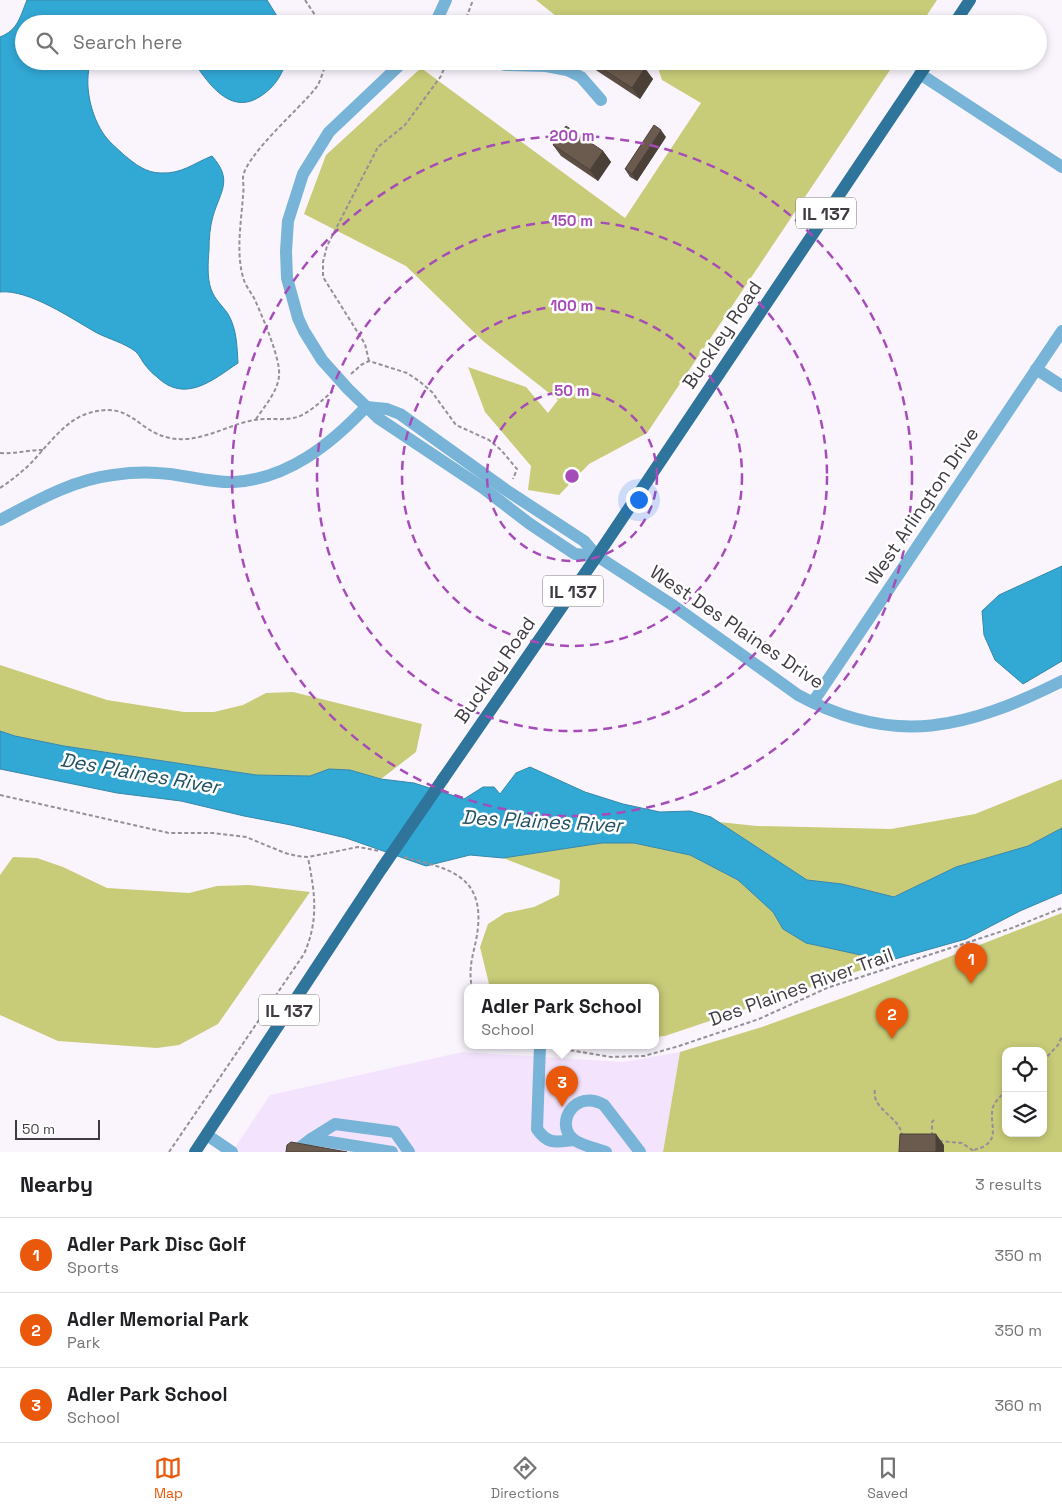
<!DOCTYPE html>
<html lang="en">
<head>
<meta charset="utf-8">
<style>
	:root { --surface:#fff; --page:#f6f6f6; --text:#202124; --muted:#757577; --line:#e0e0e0; --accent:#ea580c }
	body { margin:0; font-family:"Space Grotesk",sans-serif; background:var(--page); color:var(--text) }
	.controls { position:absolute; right:15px; bottom:15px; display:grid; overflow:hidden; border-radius:10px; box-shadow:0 2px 8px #0003 }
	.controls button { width:45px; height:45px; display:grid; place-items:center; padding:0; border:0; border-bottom:1px solid var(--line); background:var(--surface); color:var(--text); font:25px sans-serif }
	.scale { position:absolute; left:15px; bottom:12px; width:85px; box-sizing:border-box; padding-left:5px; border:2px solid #403b42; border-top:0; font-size:14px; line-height:18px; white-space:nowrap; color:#403b42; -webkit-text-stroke:4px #fff; paint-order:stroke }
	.you { position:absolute; left:638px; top:499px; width:18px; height:18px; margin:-12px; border:4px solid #fff; border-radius:50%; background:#1a73e8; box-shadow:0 0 0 8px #1a73e833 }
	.badge { display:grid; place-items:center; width:32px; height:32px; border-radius:50%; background:var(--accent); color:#fff; font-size:16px; font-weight:700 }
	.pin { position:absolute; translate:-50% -41px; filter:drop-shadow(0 1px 2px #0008) }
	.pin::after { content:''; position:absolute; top:26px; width:18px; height:15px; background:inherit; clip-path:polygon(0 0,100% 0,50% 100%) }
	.popup { position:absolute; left:464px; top:984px; width:195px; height:65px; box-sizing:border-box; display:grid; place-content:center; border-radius:10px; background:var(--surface); filter:drop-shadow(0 1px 4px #0005); font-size:16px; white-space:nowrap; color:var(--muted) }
	.popup b { font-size:19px; color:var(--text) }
	.popup::after { content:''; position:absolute; left:50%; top:100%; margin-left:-10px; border:10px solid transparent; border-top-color:var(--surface) }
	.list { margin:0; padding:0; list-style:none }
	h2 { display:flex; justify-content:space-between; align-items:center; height:65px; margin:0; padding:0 20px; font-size:21px }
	h2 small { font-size:16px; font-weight:400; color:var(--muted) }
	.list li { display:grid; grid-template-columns:32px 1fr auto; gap:15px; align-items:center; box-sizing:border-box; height:75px; padding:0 20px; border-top:1px solid var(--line) }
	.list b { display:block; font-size:19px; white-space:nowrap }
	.list p { margin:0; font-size:16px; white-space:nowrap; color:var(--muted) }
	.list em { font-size:16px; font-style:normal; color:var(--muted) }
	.icon { flex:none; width:28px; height:28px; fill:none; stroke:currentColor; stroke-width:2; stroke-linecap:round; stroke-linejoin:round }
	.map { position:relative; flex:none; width:1062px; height:1152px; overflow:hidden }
	.search { position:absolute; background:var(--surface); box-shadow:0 2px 8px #0003; left:15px; right:15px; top:15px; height:55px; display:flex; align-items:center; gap:12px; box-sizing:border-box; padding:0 18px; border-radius:28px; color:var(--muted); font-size:19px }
	.sheet { height:290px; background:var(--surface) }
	nav { display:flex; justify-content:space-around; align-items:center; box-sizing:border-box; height:70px; border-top:1px solid var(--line); background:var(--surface); font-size:14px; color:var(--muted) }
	nav a { display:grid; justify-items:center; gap:2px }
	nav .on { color:var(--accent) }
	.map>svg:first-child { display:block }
</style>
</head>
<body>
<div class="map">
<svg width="1062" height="1152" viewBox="0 0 1062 1152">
	<rect width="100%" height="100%" fill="#faf5fd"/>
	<polygon fill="#f4e3fd" points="462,1052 624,1062 680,1052 663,1152 232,1152 270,1095"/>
	<g fill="#c8cb78" fill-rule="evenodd">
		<polygon points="536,0 937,0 921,24 578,24 561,20"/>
		<polygon points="646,61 896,61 647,433 589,464 559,495 528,490 531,466 485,412 468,367 526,387 548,413 558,400 483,341 406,266 304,214 326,155 421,68 625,218 701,103 662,80 658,68"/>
		<polygon points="0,665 107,700 184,712 214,712 243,705 266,693 293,692 422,724 416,752 381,779 350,770 329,769 310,776 256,775 64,746 15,736 0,731"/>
		<polygon points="1062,779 1062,828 1028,846 956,867 894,897 842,884 807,880 719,822 757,826 891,829 975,814"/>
		<polygon points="602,843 634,843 690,855 738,880 773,912 783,929 806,943 888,961 665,1036 656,1037 656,988 490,988 480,947 488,924 505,913 534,907 559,895 560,880 503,858"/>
		<polygon points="13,857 37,858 63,867 107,888 189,893 217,886 249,885 310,892 218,1024 179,1045 157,1048 58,1041 0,1015 0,875"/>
		<path d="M1062 913V1152H663L680 1052 762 1027 848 996ZM1006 1051H1043V1133H1006Z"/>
	</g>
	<g fill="#32a8d5" stroke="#3687a9">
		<path d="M27 0H267L282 24H134L125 19H110L104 24H24V61H91C83 84 91 117 105 136 110 143 118 149 124 155 135 164 146 173 161 173 182 174 194 163 212 156 233 180 221 190 213 216 210 226 209 239 209 250 208 262 207 278 211 289 215 300 222 305 228 314 237 329 237 347 238 363 213 380 185 404 157 377 153 374 149 370 146 366 142 362 140 355 135 351 124 343 109 339 97 333 72 319 29 289 0 292V37C18 30 20 17 27 0Z"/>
		<path d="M193 61H286C283 73 275 86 265 93 233 119 210 86 193 61Z"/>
		<polygon points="1062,566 1062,661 1023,684 995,660 984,635 982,611 999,595"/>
		<polygon points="0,731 15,736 64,746 256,775 310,776 329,769 350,770 381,779 414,783 464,799 483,787 494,787 500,794 516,773 530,767 585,792 623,804 660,812 690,811 711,817 807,880 842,884 894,897 956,867 1028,846 1062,828 1062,893 1020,911 966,939 888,961 806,943 783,929 773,912 738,880 690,855 634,843 602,843 503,858 470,855 426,866 346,838 291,825 244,816 181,801 117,793 0,769"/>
	</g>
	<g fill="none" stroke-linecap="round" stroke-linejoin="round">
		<g stroke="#959097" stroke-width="2" stroke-dasharray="4 2.5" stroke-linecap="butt">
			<polyline points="305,0 321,24"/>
			<polyline points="464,24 473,0"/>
			<polyline points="369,361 365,344 323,277 323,262 327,246 378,147 405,125 441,76 447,61"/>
			<polyline points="351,374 361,365 369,361 407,373 419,381 432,392 456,425 489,440 501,450 517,469 513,479"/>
			<path d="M256 419C264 407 278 391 279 376 281 359 262 316 255 300 252 294 248 289 245 283 235 257 241 224 243 196 244 190 243 183 243 177 246 155 299 109 315 89 321 82 323 70 327 61"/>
			<path d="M0 453C15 454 28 450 43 450"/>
			<path d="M0 488C12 480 22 472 32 462 48 445 64 422 86 414 132 399 135 431 170 438 199 444 227 425 254 420 269 417 285 422 300 416 313 410 322 400 333 391"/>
			<polyline points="0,795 169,833 213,833 246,837 285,853 297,856 308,857 358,847 380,851"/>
			<path d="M404 857C446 868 483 874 478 927 476 950 467 963 472 988"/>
			<polyline points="551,1047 611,1057 644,1056 679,1046 759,1019 827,988 1012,928 1062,908"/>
			<polyline points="1043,1061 1058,1045 1062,1036"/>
			<path d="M875 1090C871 1109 900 1117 902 1135"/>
			<polyline points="932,1136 932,1122 935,1119"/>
			<polyline points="939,1141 962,1143 975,1152"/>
			<path d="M974 1150C1004 1142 988 1125 993 1107 995 1101 1001 1096 1006 1091"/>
			<path d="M169 1152 304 954C319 920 315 893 308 858"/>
		</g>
		<g stroke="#78b4d8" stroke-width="12">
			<polyline points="435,24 446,0"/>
			<polyline points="404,61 329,132 303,174 288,221 286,251 287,278 298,318 304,331 322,360 348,389 378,418 483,488 530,524 575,554 597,556"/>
			<polyline points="488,61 505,65 546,66 567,70 581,77 601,100"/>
			<polyline points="920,74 1062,167"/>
			<polyline points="1036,369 1062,386"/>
			<path d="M366 407 387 409 400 414 506 490 584 541 597 556 674 606 798 695C896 748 968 728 1062 681"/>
			<path d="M0 520C36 501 72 480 113 475 127 473 143 472 158 473 183 474 209 483 234 482 288 479 331 444 366 407"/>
			<polyline points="813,702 1062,331"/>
			<path d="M540 1046 537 1129C548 1145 556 1142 574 1140"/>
			<polyline points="207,1135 232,1152"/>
			<polyline points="311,1139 392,1152"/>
			<polyline points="294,1152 311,1139 335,1124 395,1132 409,1152"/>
			<path d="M606 1152C598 1149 580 1145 573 1139 554 1123 576 1088 604 1105L640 1152"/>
		</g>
		<g stroke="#2e749b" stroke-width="12">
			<polyline points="954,24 970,0"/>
			<polyline points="443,779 597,556 929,61"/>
			<polyline points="195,1152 382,868"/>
		</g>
		<polyline stroke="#2e749b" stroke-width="12" points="382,868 443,779"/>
	</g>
	<g fill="#5c4e43">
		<polygon points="582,61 635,61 653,79 640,99"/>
		<polygon points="666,137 637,181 630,177 625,169"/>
		<polygon points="553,145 603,151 611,162 598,181 561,156"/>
	</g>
	<g fill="#4b4037">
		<polygon points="645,68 653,79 640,99 632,88"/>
		<polygon points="661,130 666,137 637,181 632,174"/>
		<polygon points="603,151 611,162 598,181 590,170"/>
		<polygon points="936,1134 944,1145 944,1152 936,1152"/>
	</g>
	<g fill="#6b5b4e" stroke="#4b4037">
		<polygon points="590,61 635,61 645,68 632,88"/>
		<polygon points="654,125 661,130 632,174 625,169"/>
		<polygon points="566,126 603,151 590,170 553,145"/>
		<polygon points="900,1134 936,1134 936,1152 899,1152"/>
		<polygon points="291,1142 347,1152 286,1152 287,1145"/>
	</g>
	<g fill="none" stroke="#a64cb8" stroke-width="2.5" stroke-dasharray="9 6">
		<circle cx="572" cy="476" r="85"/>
		<circle cx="572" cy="476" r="170"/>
		<circle cx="572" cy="476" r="255"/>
		<circle cx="572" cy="476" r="340"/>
	</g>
	<g text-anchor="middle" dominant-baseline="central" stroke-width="5" stroke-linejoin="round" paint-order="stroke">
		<g fill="#fff" stroke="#79767b" stroke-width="1">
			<rect x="796" y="197.5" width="60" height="31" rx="4"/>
			<rect x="543" y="575.5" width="60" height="31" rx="4"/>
			<rect x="259" y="994.5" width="60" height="31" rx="4"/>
		</g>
		<g font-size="18" font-weight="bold" fill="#403b42">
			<text x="826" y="213">IL 137</text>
			<text x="573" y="591">IL 137</text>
			<text x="289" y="1010">IL 137</text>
		</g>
		<g font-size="19" fill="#403b42" stroke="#fff">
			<text transform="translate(722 335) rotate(-56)">Buckley Road</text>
			<text transform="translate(922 506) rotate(-56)">West Arlington Drive</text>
			<text transform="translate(737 627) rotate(34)">West Des Plaines Drive</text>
			<text transform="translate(495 670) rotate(-55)">Buckley Road</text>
			<text transform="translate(801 987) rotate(-20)">Des Plaines River Trail</text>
		</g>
		<g font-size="20" font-style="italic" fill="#225164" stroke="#fff">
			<text transform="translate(140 773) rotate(10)">Des Plaines River</text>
			<text transform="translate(542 821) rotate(3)">Des Plaines River</text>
		</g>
	</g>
	<circle cx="572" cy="476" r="8" fill="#a64cb8" stroke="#fff" stroke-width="2.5"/>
	<g font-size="15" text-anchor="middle" font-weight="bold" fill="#a64cb8" stroke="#fff" stroke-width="5" stroke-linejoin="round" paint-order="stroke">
		<text x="572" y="141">200 m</text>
		<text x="572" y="226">150 m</text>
		<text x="572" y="311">100 m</text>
		<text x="572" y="396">50 m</text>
	</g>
</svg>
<div class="controls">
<button><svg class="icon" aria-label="locate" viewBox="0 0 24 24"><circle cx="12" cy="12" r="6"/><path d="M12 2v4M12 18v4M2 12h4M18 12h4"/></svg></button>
<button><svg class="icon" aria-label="layers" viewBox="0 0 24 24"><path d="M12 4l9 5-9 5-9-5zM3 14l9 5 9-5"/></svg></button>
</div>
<div class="scale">50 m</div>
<div class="you"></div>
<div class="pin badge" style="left:971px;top:984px">1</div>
<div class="pin badge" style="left:892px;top:1039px">2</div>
<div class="pin badge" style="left:562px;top:1107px">3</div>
<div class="popup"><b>Adler Park School</b>School</div>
<div class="search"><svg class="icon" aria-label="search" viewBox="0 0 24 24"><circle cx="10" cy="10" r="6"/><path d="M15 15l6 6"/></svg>Search here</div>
</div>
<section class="sheet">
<h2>Nearby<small>3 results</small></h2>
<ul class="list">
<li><span class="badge">1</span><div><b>Adler Park Disc Golf</b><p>Sports</p></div><em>350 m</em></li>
<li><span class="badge">2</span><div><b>Adler Memorial Park</b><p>Park</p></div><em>350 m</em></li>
<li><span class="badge">3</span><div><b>Adler Park School</b><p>School</p></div><em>360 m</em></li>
</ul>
</section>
<nav>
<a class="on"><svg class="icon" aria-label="map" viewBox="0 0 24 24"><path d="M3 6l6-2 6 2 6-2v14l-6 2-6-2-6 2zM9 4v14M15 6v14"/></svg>Map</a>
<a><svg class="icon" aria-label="directions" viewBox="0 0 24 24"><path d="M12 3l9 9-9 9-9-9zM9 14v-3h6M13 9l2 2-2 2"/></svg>Directions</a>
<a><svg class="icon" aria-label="saved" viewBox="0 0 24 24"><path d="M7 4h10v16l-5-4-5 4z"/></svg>Saved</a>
</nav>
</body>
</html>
